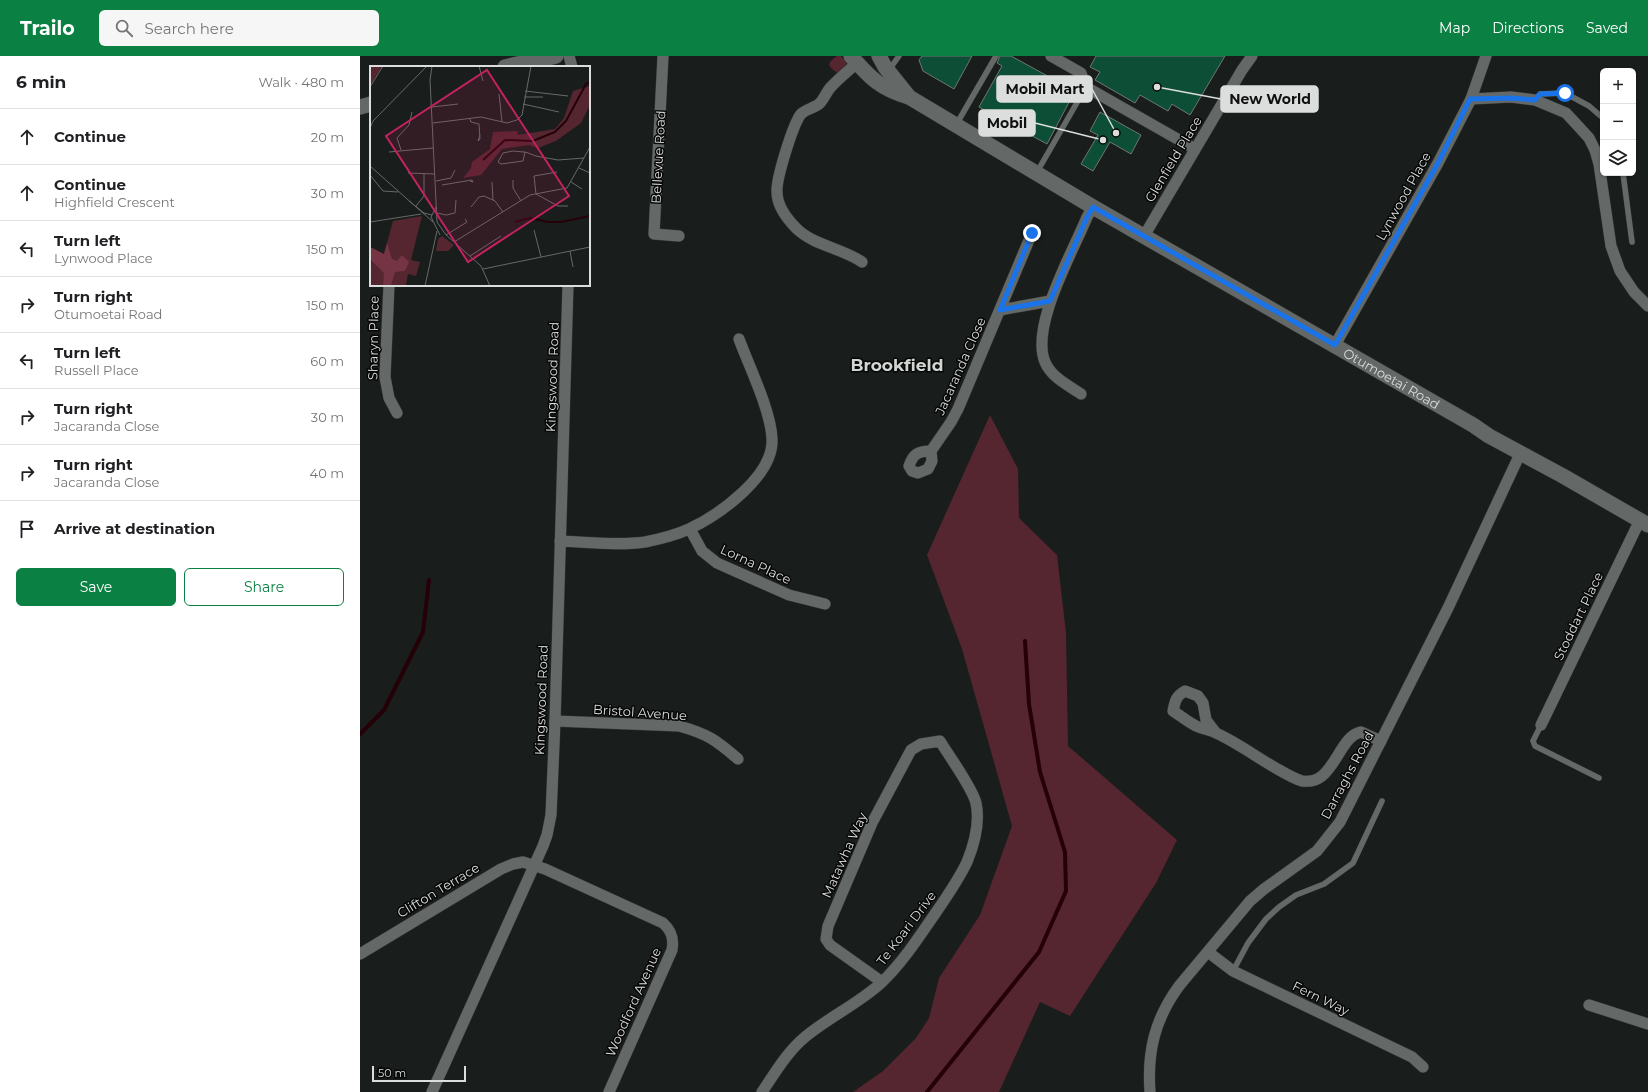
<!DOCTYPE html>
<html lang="en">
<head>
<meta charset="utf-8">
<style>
	:root { --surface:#fff; --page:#f6f6f6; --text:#202124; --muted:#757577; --line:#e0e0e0; --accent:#0b8043 }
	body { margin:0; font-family:Montserrat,sans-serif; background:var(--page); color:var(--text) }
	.controls { position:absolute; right:12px; top:12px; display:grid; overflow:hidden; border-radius:6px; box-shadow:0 1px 3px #0004 }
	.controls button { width:36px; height:36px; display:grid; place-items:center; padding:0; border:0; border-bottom:1px solid var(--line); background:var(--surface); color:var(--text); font:20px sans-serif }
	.scale { position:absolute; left:12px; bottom:10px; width:94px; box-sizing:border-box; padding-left:4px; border:2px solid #dbdedc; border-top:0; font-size:11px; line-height:14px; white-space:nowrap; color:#dbdedc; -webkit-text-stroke:3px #060706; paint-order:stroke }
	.stop { position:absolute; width:12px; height:12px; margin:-9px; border:3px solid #1a73e8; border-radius:50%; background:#fff }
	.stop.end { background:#1a73e8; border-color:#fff; box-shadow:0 1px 4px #0008 }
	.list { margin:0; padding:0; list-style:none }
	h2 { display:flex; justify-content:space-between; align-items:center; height:52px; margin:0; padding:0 16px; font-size:17px }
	h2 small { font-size:13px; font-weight:400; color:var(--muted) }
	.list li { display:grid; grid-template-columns:26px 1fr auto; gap:12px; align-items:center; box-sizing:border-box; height:56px; padding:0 16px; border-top:1px solid var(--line) }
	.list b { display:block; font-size:15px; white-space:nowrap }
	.list p { margin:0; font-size:13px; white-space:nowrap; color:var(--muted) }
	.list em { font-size:13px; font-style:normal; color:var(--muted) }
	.actions { display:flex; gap:8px; padding:12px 16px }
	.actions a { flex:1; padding:9px 0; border:1px solid var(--accent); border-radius:6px; text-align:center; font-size:14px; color:var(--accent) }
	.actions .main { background:var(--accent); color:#fff }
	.icon { flex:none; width:22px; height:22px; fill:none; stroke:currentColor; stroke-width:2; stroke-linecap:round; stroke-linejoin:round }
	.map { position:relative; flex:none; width:1288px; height:1036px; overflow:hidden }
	header { display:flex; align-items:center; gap:24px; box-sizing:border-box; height:56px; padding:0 20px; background:var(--accent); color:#fff }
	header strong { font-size:19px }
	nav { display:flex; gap:22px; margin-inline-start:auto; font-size:14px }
	.search { width:280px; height:36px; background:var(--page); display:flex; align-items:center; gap:10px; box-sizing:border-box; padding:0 14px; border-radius:6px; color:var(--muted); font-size:15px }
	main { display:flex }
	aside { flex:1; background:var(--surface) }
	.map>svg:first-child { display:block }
</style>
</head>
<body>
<header>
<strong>Trailo</strong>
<div class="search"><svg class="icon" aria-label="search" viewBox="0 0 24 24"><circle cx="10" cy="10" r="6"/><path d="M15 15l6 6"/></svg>Search here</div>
<nav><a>Map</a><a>Directions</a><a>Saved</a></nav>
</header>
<main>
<aside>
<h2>6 min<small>Walk · 480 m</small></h2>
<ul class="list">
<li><svg class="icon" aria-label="ahead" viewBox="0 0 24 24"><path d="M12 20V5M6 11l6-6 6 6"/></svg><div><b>Continue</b></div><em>20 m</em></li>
<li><svg class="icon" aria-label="ahead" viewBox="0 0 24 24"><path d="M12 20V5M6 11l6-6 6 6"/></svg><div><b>Continue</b><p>Highfield Crescent</p></div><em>30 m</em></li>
<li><svg class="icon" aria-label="left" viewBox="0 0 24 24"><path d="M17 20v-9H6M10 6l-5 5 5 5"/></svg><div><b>Turn left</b><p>Lynwood Place</p></div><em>150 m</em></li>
<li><svg class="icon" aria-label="right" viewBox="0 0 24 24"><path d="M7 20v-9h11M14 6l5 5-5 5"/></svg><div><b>Turn right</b><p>Otumoetai Road</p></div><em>150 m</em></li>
<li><svg class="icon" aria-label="left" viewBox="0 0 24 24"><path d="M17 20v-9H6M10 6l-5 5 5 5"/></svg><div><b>Turn left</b><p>Russell Place</p></div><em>60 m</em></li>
<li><svg class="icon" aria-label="right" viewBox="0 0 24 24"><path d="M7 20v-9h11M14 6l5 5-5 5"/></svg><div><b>Turn right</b><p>Jacaranda Close</p></div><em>30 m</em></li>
<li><svg class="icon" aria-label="right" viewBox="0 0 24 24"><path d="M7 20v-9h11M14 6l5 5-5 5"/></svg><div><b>Turn right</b><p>Jacaranda Close</p></div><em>40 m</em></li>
<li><svg class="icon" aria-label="arrive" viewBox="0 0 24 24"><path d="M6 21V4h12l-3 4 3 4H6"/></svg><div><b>Arrive at destination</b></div></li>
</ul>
<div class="actions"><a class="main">Save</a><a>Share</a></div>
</aside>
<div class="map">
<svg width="1288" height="1036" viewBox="0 0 1288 1036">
	<rect width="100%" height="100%" fill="#191d1b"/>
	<g fill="#552530">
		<path d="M477 0H481L487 7 479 18C468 11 465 8 477 0Z"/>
		<polygon points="630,359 658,413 659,462 697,499 706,577 708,690 817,784 796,827 710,960 680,946 639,1036 493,1036 523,1015 556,982 569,962 579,922 620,859 652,770 602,593 567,499"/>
	</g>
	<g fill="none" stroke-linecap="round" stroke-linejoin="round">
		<g stroke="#250009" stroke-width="4">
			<polyline points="0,678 24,654 63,576 69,524"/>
			<polyline points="567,1036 679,896 706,835 705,796 680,716 669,648 665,585"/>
		</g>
	</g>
	<g fill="#0d4e37" stroke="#717673">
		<polygon points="562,0 612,0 594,33 563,15 559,4"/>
		<polygon points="640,0 651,0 715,35 687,88 619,51 642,10 637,7"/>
		<polygon points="736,0 865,0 830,59 812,48 808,55 780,39 775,47 735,24 740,16 730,11"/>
		<polygon points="740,56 781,79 771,98 750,86 733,115 721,108 738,79 730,75"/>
	</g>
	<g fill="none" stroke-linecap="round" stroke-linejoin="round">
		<g stroke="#343735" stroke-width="6">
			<g id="service">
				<polyline points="529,14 539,0"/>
				<polyline points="1175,44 1180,38 1205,37 1229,50 1243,62"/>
				<polyline points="596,69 636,0"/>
				<polyline points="677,116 726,31"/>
				<polyline points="1263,117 1272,186"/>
				<polyline points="1181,669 1173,685 1175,690 1239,722"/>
				<polyline points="873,915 888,887 906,863 919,851 936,839 964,828 993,807 1022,745"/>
			</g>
		</g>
		<g stroke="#343735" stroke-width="12">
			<g id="minor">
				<polyline points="209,0 212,11"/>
				<polyline points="303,0 294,178 319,180"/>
				<polyline points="691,0 721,17 726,31 835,93"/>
				<path d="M497 7C488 15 478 23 470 32 466 37 464 43 460 47 455 52 446 53 441 58 433 68 416 123 417 136 417 150 428 164 437 173 455 190 482 192 502 206"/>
				<polyline points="1111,43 1151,41 1175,44 1206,57 1219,71 1229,82 1235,94 1239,108 1251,190 1260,215 1274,236 1288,250"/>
				<polyline points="784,180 882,14 892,0"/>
				<polyline points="29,229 25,321 29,342 37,357"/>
				<polyline points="640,254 690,245"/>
				<polyline points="975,289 1078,107 1111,43 1126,0"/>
				<path d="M721 338C708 329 691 321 685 306 670 270 713 196 727 161L733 151"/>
				<path d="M571 395C558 395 553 398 549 410L552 415 558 417 568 413 572 405 571 395 591 366 598 353 672 177"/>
				<polyline points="330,473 342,495 357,507 429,539 465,548"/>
				<path d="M200 485C227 486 260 490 285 486 300 483 316 479 329 473 359 459 414 420 412 383 411 355 389 310 379 283"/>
				<path d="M195 665 319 670C348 678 356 684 378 703"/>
				<polyline points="1181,669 1280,464"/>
				<path d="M856 677 846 664 843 647 838 640 825 635C816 640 815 645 813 655 821 660 828 666 836 670 843 673 850 674 856 677 876 686 895 700 914 711 923 716 932 722 942 725 949 726 956 725 962 720 977 708 984 679 1001 676L1021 685"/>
				<polyline points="848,896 873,915 1052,1001 1063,1011"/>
				<path d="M0 898 141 813 153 808 163 806 185 813 303 867C312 875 314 883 312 894L249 1036"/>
				<polyline points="1229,949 1288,968"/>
				<polyline points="72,1036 183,790 187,779 191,759 195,665 208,229"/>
				<path d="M402 1036C415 1017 427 996 445 981 469 961 498 948 521 927 540 909 555 887 570 865 583 846 597 827 607 806 614 789 620 766 616 747 612 731 589 700 580 685L561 688 551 694 512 767 468 870 466 883 470 889 522 926"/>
				<path d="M790 1036C787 995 795 963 819 930L890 845 904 833 957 795 980 766 1088 552 1160 398"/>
			</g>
		</g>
		<g stroke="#343735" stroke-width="16">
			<g id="secondary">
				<path id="s1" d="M491 0C510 22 521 33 549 41L733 151 1113 369 1129 380 1203 420 1288 469"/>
				<polyline points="519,0 525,11 549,41"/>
				<path d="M145 11C162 6 179 5 196 0"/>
				<polyline points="0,51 11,48"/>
			</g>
		</g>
		<use href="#service" stroke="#646967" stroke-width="5.5"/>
		<use href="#minor" stroke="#646967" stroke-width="11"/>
		<use href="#secondary" stroke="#646967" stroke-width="15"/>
	</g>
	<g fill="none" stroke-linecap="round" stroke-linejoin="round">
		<polyline stroke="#1a73e8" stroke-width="5" points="672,177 640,254 690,245 727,161 733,151 975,289 1078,107 1110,43 1151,42 1175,44 1180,38 1205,37"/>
	</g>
	<g text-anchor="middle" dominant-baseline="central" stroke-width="3" stroke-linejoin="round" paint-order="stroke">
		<g font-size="13" fill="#dbdedc" stroke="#060706">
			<text transform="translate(298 101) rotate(-87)">Bellevue Road</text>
			<text transform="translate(813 103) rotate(-59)">Glenfield Place</text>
			<text transform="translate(1043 140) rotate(-61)">Lynwood Place</text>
			<text transform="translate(13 282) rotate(-89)">Sharyn Place</text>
			<text transform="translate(600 310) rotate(-66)">Jacaranda Close</text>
			<text transform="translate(192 321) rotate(-88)">Kingswood Road</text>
			<text stroke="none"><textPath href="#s1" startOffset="631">Otumoetai Road</textPath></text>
			<text transform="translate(396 508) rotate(25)">Lorna Place</text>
			<text transform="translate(1218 560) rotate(-64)">Stoddart Place</text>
			<text transform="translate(181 644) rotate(-88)">Kingswood Road</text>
			<text transform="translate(280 656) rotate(4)">Bristol Avenue</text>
			<text transform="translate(987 719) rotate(-62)">Darraghs Road</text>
			<text transform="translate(484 799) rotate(-66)">Matawha Way</text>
			<text transform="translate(78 834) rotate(-31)">Clifton Terrace</text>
			<text transform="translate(546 872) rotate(-53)">Te Koari Drive</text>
			<text transform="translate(961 942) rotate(26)">Fern Way</text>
			<text transform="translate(273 946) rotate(-66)">Woodford Avenue</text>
		</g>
		<g font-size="17" font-weight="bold" fill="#d1d6d3" stroke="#060706">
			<text x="537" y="309">Brookfield</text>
		</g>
	</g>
	<g transform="translate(10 10)">
		<rect width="220" height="220" fill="#191d1b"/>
		<path d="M0 0H12L0 20ZM220 20V39L211 57 186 75 168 82 159 79 132 83 111 109 93 112 101 102 102 96 120 83 123 66 147 65 148 69 185 63 194 52 203 25ZM52 150 41 194 50 196 46 210 38 208 36 219 31 220H0L2 182 14 188 23 155ZM72 170 84 179 78 185H66L68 173Z" fill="#552530"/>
		<path d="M17 177 22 193 27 195 32 189 39 196 35 205 25 206 21 219 13 220 14 207 0 193V181L14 188Z" fill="#753444"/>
		<path fill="none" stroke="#250009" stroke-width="2" d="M113 94 135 74 163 75 185 66 196 55 216 18 220 16M145 156 160 152 178 156H191L220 150"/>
		<path fill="none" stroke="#676a68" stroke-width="1" d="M62 0 60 14 67 156 76 169 111 200 120 220M109 0 113 15M0 21 13 0M155 25 198 30M129 28 132 56M154 31H173M153 38 189 46M62 41 88 38M100 53 101 56 109 58 110 73 108 75 110 69M63 57 111 51 137 57 147 54 152 49 161 0M0 62 3 55 57 0M31 84 27 72 39 59 42 46M19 86 63 82M155 86 153 95 131 98 128 96 133 87 143 85 153 86H155L158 87 166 90 188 94 214 92M0 100 63 156M209 102 220 107M187 106 164 110 166 128 188 140H198M38 107 65 108M0 109 13 125 28 126M143 114V122L151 135M66 115 81 112 85 104M122 116 123 134M201 116 212 123M72 119 102 114 103 116 100 115M39 135 54 147 62 149M46 140 54 130V108M66 141 61 151 70 169M101 141 109 131 114 130 125 135 133 146M67 147 76 149 85 147 86 134M0 156 51 148M164 164 171 191M76 169 97 156 95 153M84 176 160 129 197 122 220 81M200 185 203 201M100 190 131 170M113 203 220 181M55 220 67 165"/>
		<path fill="#c32261" fill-opacity="0.15" stroke="#c32261" stroke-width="2" d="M117 4 199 130 98 196 16 70Z"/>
		<rect width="220" height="220" fill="none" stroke="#dbdedc" stroke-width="2"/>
	</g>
	<path fill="none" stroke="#dbdedc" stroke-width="1.5" d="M756 77L732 33M797 31L861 43M743 84L675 67"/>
	<g fill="#dbdedc" stroke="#060706" stroke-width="1.5">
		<circle cx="756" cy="77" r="4"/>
		<circle cx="797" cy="31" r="4"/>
		<circle cx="743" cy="84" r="4"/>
	</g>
	<g fill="#dbdedc" stroke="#dbdedc" stroke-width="1.5">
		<rect x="637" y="20" width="95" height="26" rx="4"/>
		<rect x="861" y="30" width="97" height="26" rx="4"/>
		<rect x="619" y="54" width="56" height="26" rx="4"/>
	</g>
	<g font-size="14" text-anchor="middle" font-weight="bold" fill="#111">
		<text x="685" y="38">Mobil Mart</text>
		<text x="910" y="48">New World</text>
		<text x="647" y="72">Mobil</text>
	</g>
</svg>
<div class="controls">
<button>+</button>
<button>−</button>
<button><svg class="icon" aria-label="layers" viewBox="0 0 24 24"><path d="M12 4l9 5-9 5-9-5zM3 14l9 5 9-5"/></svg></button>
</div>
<div class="scale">50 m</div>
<div class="stop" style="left:1205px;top:37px"></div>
<div class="stop end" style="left:672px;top:177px"></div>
</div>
</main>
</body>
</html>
